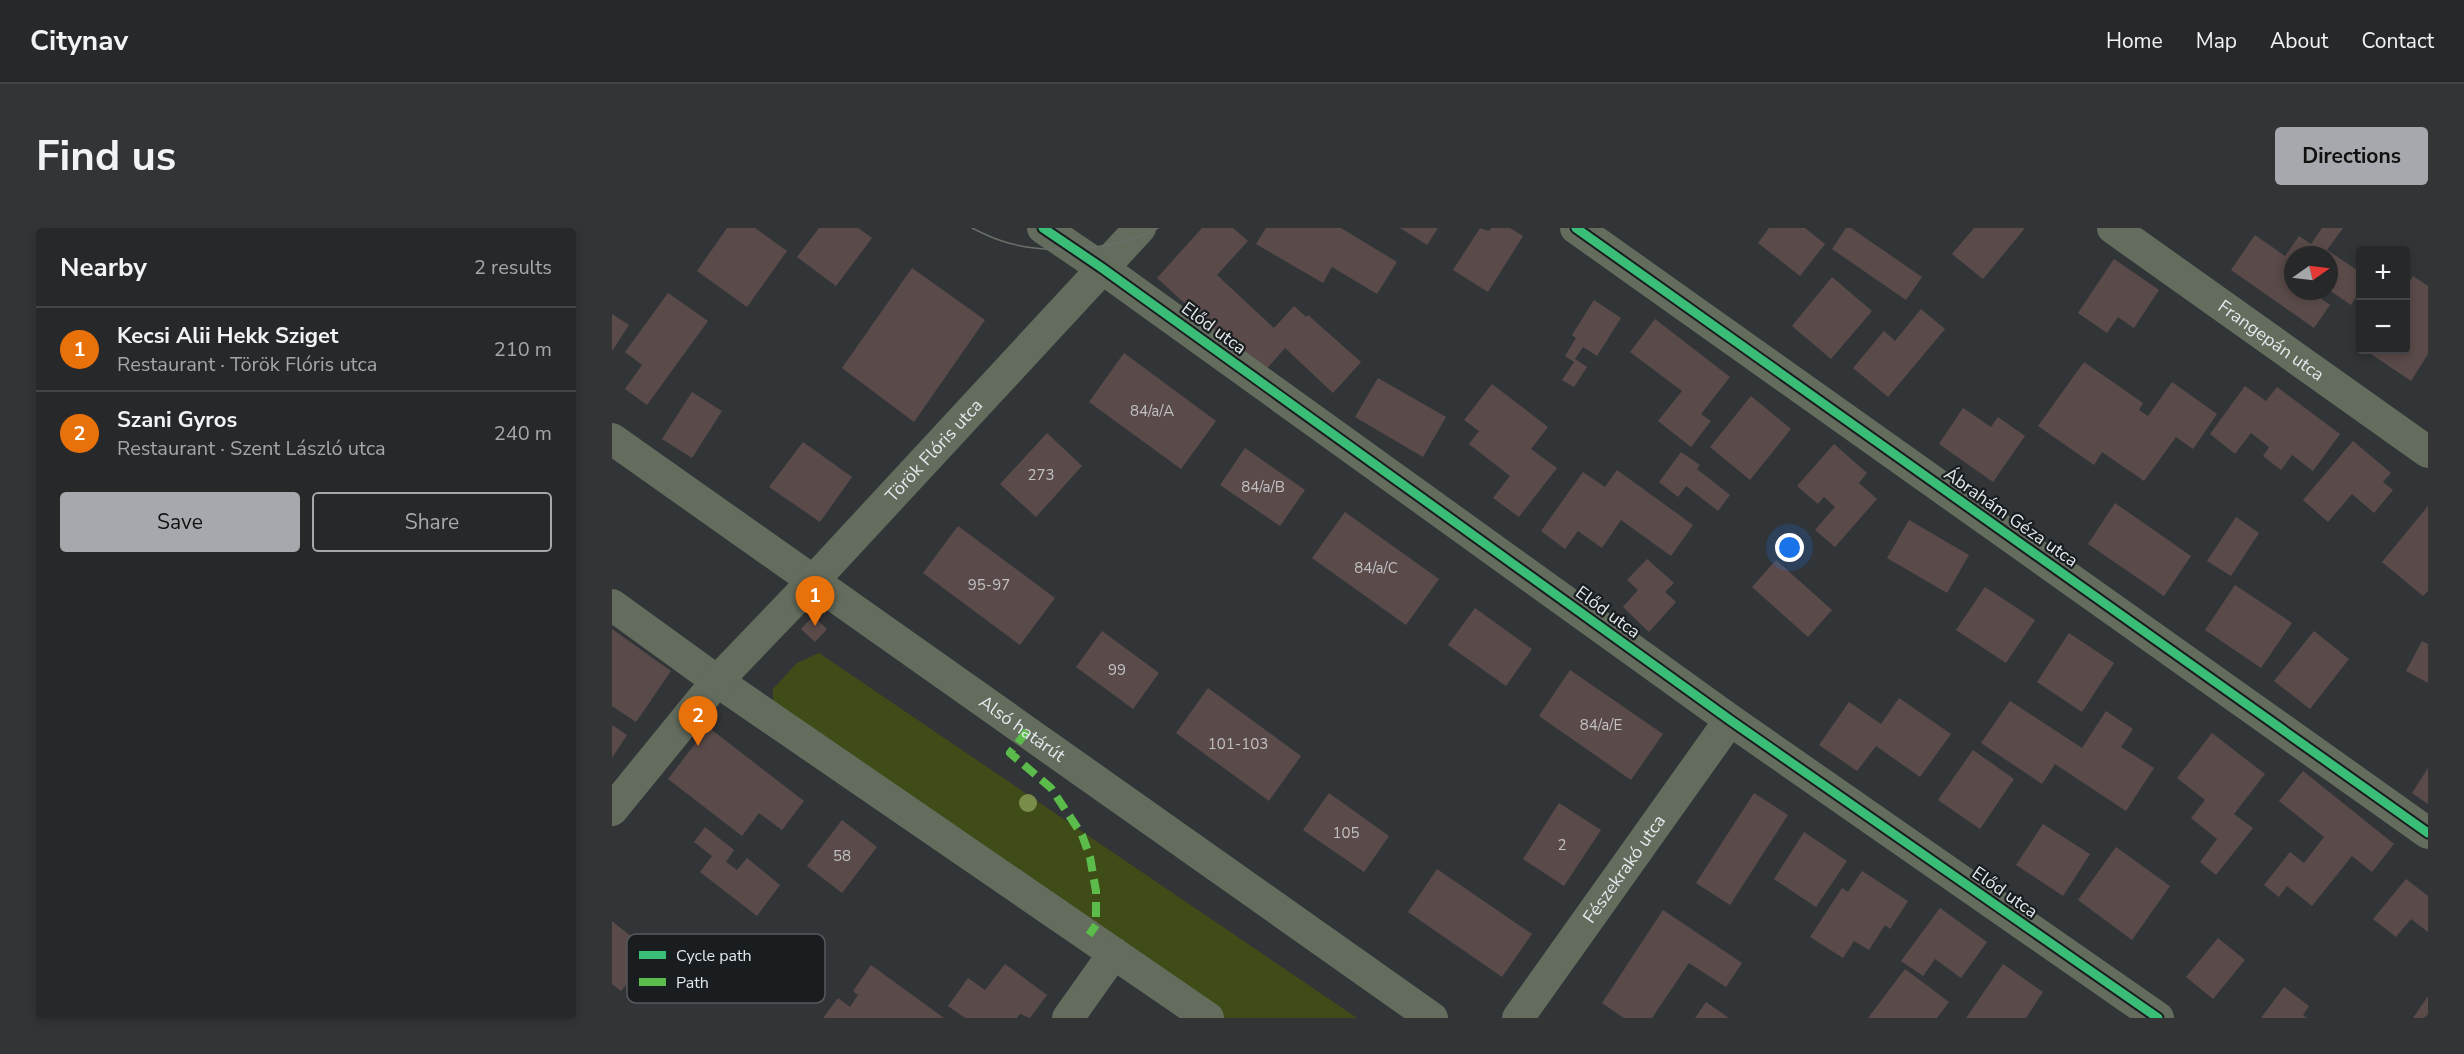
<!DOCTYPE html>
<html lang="en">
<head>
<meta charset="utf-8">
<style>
	:root { --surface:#26282a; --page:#323436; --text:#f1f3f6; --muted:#a4a6a8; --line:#424447; --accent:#a5a9ad }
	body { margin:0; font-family:"Nunito Sans",sans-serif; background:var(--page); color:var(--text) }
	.controls { position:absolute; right:18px; top:18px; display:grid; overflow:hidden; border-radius:6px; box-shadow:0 3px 9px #0003 }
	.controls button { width:54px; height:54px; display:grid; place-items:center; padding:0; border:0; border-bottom:2px solid var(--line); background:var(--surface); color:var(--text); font:30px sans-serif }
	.compass { position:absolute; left:1672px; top:18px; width:54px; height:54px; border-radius:50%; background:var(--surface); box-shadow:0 3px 9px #0003; rotate:76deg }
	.you { position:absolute; left:1178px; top:320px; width:21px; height:21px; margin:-15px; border:4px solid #fff; border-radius:50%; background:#1a73e8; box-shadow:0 0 0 9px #1a73e833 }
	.badge { display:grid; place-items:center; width:39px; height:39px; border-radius:50%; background:var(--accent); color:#fff; font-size:20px; font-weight:700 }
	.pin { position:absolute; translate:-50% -50px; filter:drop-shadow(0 2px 3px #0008) }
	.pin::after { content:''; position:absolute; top:32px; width:21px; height:18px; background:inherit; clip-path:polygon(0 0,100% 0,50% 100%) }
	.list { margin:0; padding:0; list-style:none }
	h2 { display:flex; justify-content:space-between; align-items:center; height:78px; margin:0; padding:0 24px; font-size:26px }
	h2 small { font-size:20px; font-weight:400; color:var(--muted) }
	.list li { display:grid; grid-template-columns:39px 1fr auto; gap:18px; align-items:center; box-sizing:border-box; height:84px; padding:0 24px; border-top:2px solid var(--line) }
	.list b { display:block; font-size:22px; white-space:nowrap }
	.list p { margin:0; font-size:20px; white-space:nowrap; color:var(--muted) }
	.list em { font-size:20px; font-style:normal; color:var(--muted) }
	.actions { display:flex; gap:12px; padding:18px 24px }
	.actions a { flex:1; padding:14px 0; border:2px solid var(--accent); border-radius:6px; text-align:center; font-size:21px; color:var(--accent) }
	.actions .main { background:var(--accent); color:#111 }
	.map { position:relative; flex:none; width:1816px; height:790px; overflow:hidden; border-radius:6px }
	header { display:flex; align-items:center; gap:36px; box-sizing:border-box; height:84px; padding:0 30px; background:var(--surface); border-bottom:2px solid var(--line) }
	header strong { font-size:28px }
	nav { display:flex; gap:33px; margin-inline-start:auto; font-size:21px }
	.intro { display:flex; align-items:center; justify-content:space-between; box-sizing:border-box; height:144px; padding:0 36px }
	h1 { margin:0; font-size:42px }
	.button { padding:15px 27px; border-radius:6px; background:var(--accent); color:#111; font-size:21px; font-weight:700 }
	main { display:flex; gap:36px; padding:0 36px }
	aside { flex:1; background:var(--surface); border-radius:6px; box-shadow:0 3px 9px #0003 }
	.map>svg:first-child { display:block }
</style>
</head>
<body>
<header>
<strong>Citynav</strong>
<nav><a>Home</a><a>Map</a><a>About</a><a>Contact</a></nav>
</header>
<div class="intro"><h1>Find us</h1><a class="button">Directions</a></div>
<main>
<aside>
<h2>Nearby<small>2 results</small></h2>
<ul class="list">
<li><span class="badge" style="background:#e8710a">1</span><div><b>Kecsi Alii Hekk Sziget</b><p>Restaurant · Török Flóris utca</p></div><em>210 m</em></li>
<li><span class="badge" style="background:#e8710a">2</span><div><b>Szani Gyros</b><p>Restaurant · Szent László utca</p></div><em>240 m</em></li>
</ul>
<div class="actions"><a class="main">Save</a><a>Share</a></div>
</aside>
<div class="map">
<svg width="1816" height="790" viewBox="0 0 1816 790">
	<rect width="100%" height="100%" fill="#323538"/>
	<polygon fill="#3f4c17" points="207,425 745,790 605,790 161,482 161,461 185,435"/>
	<g fill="#5a4b4a">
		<polygon points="115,0 143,0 175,23 135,79 85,43"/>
		<polygon points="207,0 246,0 260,10 224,58 185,29"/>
		<polygon points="590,0 621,0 636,13 605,47 662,100 682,78 694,89 696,87 749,134 721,165 673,120 650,146 545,50"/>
		<polygon points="654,0 729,0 785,34 765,66 720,39 711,55 644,16"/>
		<polygon points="788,0 826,0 815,17"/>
		<polygon points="868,0 877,3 879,0 898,0 911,8 876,64 841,42"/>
		<polygon points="1157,0 1193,0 1213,16 1188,48 1146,15"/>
		<polygon points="1234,0 1239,0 1310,49 1294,72 1220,21"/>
		<polygon points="1362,0 1413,0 1371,51 1340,26"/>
		<polygon points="1710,0 1731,0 1715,22 1748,44 1748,62 1739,77 1717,62 1717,27 1681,27 1681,63 1702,63 1701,65 1718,77 1702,100 1619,42 1643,7 1673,28 1687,8 1699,16"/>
		<polygon points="1502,31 1547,62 1522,100 1506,89 1495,105 1466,85"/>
		<polygon points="300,40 373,92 302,194 230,140"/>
		<polygon points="1801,48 1816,58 1816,126 1799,153 1756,124 1757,122 1794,122 1794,59"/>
		<polygon points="1220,49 1260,83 1219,131 1180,98"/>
		<polygon points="56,65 96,93 35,177 13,161 30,137 13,124"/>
		<polygon points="982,72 1009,90 985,128 971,119 963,131 975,139 962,159 950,152 962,134 953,128 964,110 960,107"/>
		<polygon points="1309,81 1333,101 1276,169 1241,140 1272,103 1283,113"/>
		<polygon points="0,86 17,97 0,123"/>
		<polygon points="1043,91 1118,149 1089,186 1099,193 1079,219 1046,193 1070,163 1018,124"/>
		<polygon points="512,125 604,193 569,241 477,174"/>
		<polygon points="1472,134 1531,175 1527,182 1536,188 1560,154 1605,186 1581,221 1564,209 1532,253 1490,224 1482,237 1426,198"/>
		<polygon points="766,150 834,189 811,229 743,189"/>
		<polygon points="880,156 936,199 919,221 945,240 907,289 881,270 898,248 857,216 867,203 852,192"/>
		<polygon points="1633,158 1654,173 1665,159 1728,206 1701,243 1680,227 1669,242 1651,228 1657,219 1639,205 1623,226 1598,206"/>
		<polygon points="80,164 110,183 80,230 50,211"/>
		<polygon points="1139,168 1179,201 1138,252 1098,219"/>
		<polygon points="1351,180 1379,199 1386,189 1413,208 1381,254 1327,216"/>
		<polygon points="435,205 470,238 424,289 388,256"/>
		<polygon points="1741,213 1779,245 1771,254 1781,262 1762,285 1740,266 1716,294 1691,272"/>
		<polygon points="191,214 240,249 208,294 157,259"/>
		<polygon points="1222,216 1255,245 1247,255 1265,271 1223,319 1203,302 1223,279 1212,269 1206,276 1185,258"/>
		<polygon points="633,220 693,262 668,298 608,257"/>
		<polygon points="1069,224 1088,237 1085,241 1118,267 1106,283 1074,258 1066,269 1047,254"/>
		<polygon points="1005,242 1081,297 1059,328 1009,292 990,320 966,303 953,321 929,303 971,244 993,259"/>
		<polygon points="1503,275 1579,328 1552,368 1476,316"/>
		<polygon points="1816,278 1816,363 1811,368 1770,334"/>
		<polygon points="733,284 827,351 794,397 700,330"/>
		<polygon points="1624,289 1647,305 1619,348 1595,333"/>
		<polygon points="1297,292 1357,327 1335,365 1275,330"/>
		<polygon points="346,298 443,370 408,417 311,345"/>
		<polygon points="1035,331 1062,355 1053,364 1064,374 1037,404 1011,379 1026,362 1015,352"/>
		<polygon points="1164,332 1220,382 1196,409 1140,359"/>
		<polygon points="1623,357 1680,395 1649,440 1593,402"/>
		<polygon points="1373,359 1423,392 1394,435 1344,402"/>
		<polygon points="863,380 920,421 894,458 836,417"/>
		<polygon points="201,388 215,401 203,414 189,401"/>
		<polygon points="0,401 59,443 24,494 0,478"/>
		<polygon points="490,403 547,445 521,481 464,439"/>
		<polygon points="1702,403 1737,431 1698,481 1662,453"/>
		<polygon points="1457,405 1502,435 1470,484 1425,454"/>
		<polygon points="1810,413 1816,416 1816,455 1794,443"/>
		<polygon points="958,442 1051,506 1019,552 927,488"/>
		<polygon points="596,460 689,528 657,573 564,505"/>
		<polygon points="1287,470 1339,506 1308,549 1264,518 1245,543 1207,517 1237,474 1269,496"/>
		<polygon points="1398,473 1470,520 1494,483 1521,501 1509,519 1542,540 1514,583 1443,536 1430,556 1369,515"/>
		<polygon points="0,497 15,507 0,530"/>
		<polygon points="96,499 192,573 170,602 147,585 130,608 56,551"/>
		<polygon points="1600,505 1653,546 1622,586 1641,600 1604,647 1588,634 1605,611 1579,590 1593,572 1565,550"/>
		<polygon points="1361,522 1402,551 1368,601 1326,572"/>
		<polygon points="1816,540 1816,576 1800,565"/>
		<polygon points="1691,543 1782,616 1760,644 1740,628 1700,678 1675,658 1667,669 1652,657 1678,624 1692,635 1712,609 1667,573"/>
		<polygon points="717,565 777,608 752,644 691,602"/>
		<polygon points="1142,565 1176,587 1118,677 1084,655"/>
		<polygon points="947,575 989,602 952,658 911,631"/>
		<polygon points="230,592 265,619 230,665 195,638"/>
		<polygon points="1431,596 1478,626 1451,668 1404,637"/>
		<polygon points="93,599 122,622 114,634 125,642 135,630 168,657 145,688 88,644 100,628 82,614"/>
		<polygon points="1192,604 1235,633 1204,679 1162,651"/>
		<polygon points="1504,619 1558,658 1520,712 1466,672"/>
		<polygon points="825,641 920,706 890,749 796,684"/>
		<polygon points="1250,643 1296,673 1278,701 1273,697 1257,722 1242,713 1231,730 1198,709 1230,660 1236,664"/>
		<polygon points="1794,651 1816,668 1816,704 1799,691 1784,709 1761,691"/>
		<polygon points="1328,680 1375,714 1349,750 1323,731 1311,748 1289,733"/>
		<polygon points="1051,682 1130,735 1114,759 1077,735 1040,790 1012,790 990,775"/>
		<polygon points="0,693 71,750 50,776 31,761 39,751 26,741 9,763 0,756"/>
		<polygon points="1606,710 1633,732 1601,771 1574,749"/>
		<polygon points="393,736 435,767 418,790 408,786 405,790 353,790 336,778 356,750 373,762"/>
		<polygon points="1391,736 1431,764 1414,790 1354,790"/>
		<polygon points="259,737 332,790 211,790 226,770 238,779 246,767 241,763"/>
		<polygon points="1293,741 1337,774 1325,790 1256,790"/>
		<polygon points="1672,759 1697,778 1691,787 1695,790 1649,790"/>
		<polygon points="1816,768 1816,790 1801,790"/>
		<polygon points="1094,774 1117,790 1083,790"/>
	</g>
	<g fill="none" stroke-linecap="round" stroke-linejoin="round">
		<g stroke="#636c5d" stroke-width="32">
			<polyline points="431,0 490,40 1118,492 1546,790"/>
			<polyline points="964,0 1816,605"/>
			<path id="s1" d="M1501 0 1816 224"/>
			<path id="s2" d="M0 211 820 790"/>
			<polyline points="0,377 105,453 596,790"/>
			<path id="s3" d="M0 582 105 453 201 353 528 0"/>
			<polyline points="456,790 502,725"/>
			<path id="s4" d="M906 790 1118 492"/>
		</g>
		<path stroke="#6a7069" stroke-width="1.5" d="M360 0C370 5 380 10 390 13 435 28 505 22 546 0"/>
		<polyline stroke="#5cbc4b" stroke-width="8" stroke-dasharray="15 8" stroke-linecap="butt" points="415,503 398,525 439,560 470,607 478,629 484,663 484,697 477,707"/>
		<g stroke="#191d20" stroke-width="13">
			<g id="cycleway">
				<polyline points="431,0 490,40 1118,492 1546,790"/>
				<polyline points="964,0 1816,605"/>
			</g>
		</g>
		<use href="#cycleway" stroke="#3abd76" stroke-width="9"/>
	</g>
	<circle fill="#7a8c49" cx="416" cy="575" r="9"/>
	<g text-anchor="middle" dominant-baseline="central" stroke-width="4.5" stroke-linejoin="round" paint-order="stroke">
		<g font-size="15" fill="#c1c1c4">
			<text x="540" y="183">84/a/A</text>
			<text x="429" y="247">273</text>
			<text x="651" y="259">84/a/B</text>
			<text x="764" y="340">84/a/C</text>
			<text x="377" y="357">95-97</text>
			<text x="505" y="442">99</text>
			<text x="989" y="497">84/a/E</text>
			<text x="626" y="516">101-103</text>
			<text x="734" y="605">105</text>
			<text x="950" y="617">2</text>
			<text x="230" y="628">58</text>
		</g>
		<g font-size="18" fill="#e3e8ec" stroke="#191d20">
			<text transform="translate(602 100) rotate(36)">Előd utca</text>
			<text stroke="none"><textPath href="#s1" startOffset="194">Frangepán utca</textPath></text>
			<text stroke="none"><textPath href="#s3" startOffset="483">Török Flóris utca</textPath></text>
			<text transform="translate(1399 289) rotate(35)">Ábrahám Géza utca</text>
			<text transform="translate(996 384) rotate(36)">Előd utca</text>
			<text stroke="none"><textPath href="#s2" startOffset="502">Alsó határút</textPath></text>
			<text stroke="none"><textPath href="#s4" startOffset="183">Fészekrakó utca</textPath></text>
			<text transform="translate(1393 664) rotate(35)">Előd utca</text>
		</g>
	</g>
	<rect x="15" y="706" width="198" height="69" rx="9" fill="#191d20" stroke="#565a5d" stroke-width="1.5"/>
	<rect x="27" y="723" width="27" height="8" fill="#3abd76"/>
	<rect x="27" y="750" width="27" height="8" fill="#5cbc4b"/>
	<g font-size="16" fill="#e3e8ec">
		<text x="64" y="733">Cycle path</text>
		<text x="64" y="760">Path</text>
	</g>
</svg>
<div class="controls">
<button>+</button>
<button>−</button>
</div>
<svg class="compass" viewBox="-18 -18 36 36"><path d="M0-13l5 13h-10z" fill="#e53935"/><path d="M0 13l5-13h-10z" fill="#a4a6a8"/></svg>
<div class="you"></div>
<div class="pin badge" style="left:203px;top:398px;background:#e8710a">1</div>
<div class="pin badge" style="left:86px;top:518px;background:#e8710a">2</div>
</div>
</main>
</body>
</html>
